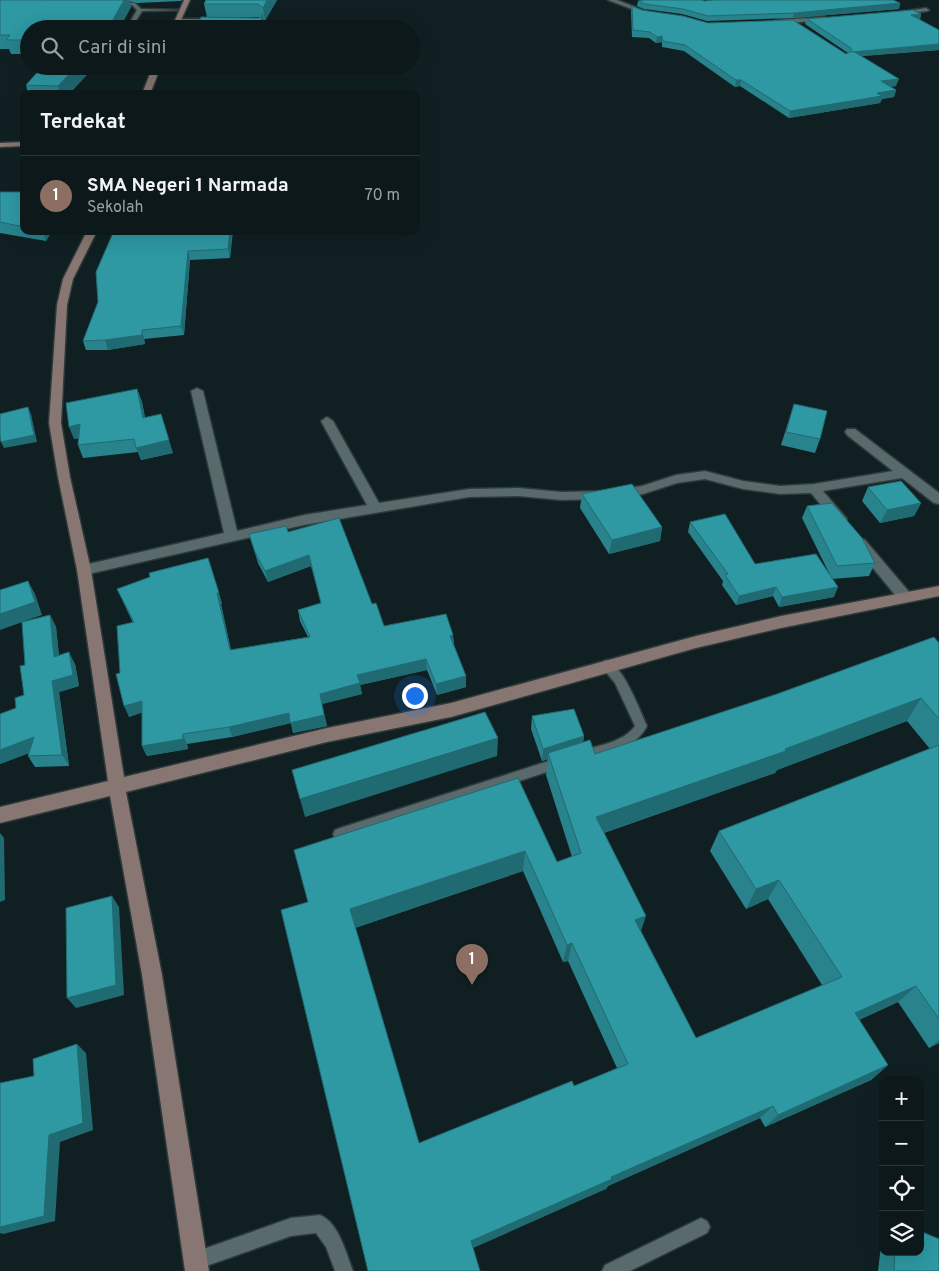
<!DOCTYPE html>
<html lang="id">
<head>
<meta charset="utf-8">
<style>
	:root { --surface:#0c181a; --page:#1a2527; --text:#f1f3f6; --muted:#9aa0a2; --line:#2c3739; --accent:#1a73e8 }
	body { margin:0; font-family:Overpass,sans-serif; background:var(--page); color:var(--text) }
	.controls { position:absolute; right:15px; bottom:15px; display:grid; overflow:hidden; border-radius:10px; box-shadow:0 5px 20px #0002 }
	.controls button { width:45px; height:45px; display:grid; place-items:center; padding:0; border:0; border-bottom:1px solid var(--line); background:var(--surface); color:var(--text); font:25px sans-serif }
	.you { position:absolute; left:414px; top:695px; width:18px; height:18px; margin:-12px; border:4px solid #fff; border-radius:50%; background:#1a73e8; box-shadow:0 0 0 8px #1a73e833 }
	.badge { display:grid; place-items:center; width:32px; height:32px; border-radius:50%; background:var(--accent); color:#fff; font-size:16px; font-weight:700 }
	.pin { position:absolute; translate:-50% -41px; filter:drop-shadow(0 1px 2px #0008) }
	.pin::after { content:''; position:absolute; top:26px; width:18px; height:15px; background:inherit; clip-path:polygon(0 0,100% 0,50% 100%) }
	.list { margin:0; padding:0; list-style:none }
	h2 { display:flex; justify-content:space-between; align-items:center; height:65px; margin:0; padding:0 20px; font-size:21px }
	h2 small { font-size:16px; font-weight:400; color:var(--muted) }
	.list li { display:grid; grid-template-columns:32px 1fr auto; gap:15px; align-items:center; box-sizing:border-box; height:80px; padding:0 20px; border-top:1px solid var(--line) }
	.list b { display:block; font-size:19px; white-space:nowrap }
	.list p { margin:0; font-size:16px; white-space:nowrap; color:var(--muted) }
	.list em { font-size:16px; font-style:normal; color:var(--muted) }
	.icon { flex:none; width:28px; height:28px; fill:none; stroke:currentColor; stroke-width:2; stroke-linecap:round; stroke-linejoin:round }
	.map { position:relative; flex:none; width:939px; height:1271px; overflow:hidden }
	.search { position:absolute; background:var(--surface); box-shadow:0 5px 20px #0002; left:20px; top:20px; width:400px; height:55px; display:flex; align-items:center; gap:12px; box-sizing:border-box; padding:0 18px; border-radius:28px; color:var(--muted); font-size:19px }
	.panel { position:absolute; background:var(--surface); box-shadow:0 5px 20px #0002; left:20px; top:90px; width:400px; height:145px; border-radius:10px }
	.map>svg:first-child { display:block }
</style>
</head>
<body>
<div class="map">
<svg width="939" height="1271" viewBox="0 0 939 1271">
	<rect width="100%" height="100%" fill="#102022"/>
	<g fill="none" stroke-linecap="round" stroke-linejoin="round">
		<g stroke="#2f393a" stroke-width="3">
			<g id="lane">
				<polygon points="112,1 135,3 141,9 185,10 142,11 131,29 126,29 137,10 132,5 114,3"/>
				<path d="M606 660C624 666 639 709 647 726 635 750 605 754 581 761L577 760 575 756 577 752C595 746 623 743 635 726L615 683 600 665 602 662Z"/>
				<polygon points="561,757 565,758 567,762 565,766 340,840 335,838 333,834 335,830 340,828"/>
				<path d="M320 1215C339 1223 346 1253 353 1271H335L326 1247 316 1233 291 1236 195 1270 189 1267 186 1261 189 1255 195 1252 291 1218Z"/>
				<polygon points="701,1218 707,1221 710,1227 707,1233 630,1271 602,1271 605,1265"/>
			</g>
		</g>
		<g stroke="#2f393a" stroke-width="3">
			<g id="street">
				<polygon points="608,0 617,0 653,14 648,15"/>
				<polygon points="926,8 929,10 928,11 896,15 893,13"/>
				<polygon points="825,17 828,19 827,20 776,24 773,22 776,20"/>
				<polygon points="176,19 219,19 222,21 219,23 178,22 176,21"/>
				<polygon points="197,388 203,391 237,531 304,515 367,505 321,421 327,417 333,421 379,503 469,489 519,488 561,492 608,491 642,486 676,475 705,471 743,481 780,486 814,484 893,471 847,435 845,432 847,429 855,429 939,493 939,504 934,503 902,478 823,491 847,519 845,522 835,522 811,493 780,494 743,489 705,479 677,483 643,494 608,499 561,500 519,496 469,497 304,525 84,575 79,574 77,570 79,566 84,565 224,533 191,391"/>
				<polygon points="860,538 865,540 910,593 912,597 910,601 905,602 900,601 855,546 853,543 855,540"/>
			</g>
		</g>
		<g stroke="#2f393a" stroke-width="3">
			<g id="secondary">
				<polygon points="184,0 190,0 177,29 171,29"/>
				<polygon points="153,66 161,66 150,94 142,94"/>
				<polygon points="24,142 24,146 0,147 0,143"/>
				<polygon points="87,231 97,231 73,279 67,305 61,423 70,477 91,570 124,777 327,728 451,703 696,636 781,616 939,586 939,596 781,628 696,648 451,717 327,742 126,792 162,975 209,1271 185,1271 142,975 110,796 0,823 0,807 108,781 77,570 58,477 49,423 57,305 63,279"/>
			</g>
		</g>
		<use href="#lane" fill="#586a6c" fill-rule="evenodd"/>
		<use href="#street" fill="#586a6c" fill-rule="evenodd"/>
		<use href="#secondary" fill="#877671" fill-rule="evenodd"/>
	</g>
	<g fill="#28838c" fill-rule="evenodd">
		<polygon points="0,0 182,0 181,1 137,3 129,1 131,7 119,29 29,29 29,54 11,54 9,49 0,49"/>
		<polygon points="206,0 277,0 264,22 259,18 260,17 207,17 204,4"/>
		<polygon points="638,1 704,1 900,3 899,9 793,18 707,21 682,14 644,9 637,6"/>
		<polygon points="632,6 641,10 708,23 846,54 848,53 805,24 807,19 921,14 920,19 939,50 861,56 896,86 889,87 896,90 894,97 882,99 880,103 789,118 740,86 735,87 684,51 662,47 662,42 656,43 649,38 632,37 631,12"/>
		<polygon points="43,66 95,66 69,94 28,94 26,85"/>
		<polygon points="0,192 24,192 24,231 52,231 46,241 0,233"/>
		<polygon points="112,231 246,231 233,231 230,258 190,260 184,335 144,339 145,344 108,350 86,350 83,341 98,302 112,236 111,233"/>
		<polygon points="137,389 142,402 145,417 173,453 141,460 138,452 83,458 78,445 79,438 74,439"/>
		<polygon points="794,404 820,439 815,453 781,445"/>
		<polygon points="868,487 921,503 914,516 880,523 862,501"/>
		<polygon points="582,494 662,527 660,541 609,554 580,508"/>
		<polygon points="807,506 875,563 869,576 832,579 834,597 779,607 773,596 736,605 722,585 723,581 688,532 690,522 755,564 830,575 802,518"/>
		<polygon points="288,532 372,604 384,626 453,635 454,645 466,676 466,687 437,695 427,670 360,685 362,694 322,704 327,726 293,733 291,723 232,737 187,744 188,749 147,756 142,746 142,712 129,717 120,673 133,623 117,589 208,558 222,604 221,604 231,650 308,637 300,621 298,610 321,603 311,566 268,582 258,563 249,534"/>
		<polygon points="50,615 56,627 59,655 75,664 79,686 59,692 69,766 35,767 28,756 29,753 0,764 0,714 16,708 24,695 25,665"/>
		<path d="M939 643V1043L929 1048 898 1002 859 1020 888 1065 871 1080 765 1127 760 1118 608 1186 606 1189 368 1271 308 902 518 778 557 862 572 857 546 775 548 759 542 761 531 729 532 716 584 736 583 742 595 754ZM907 721 930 749 719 831 710 851 746 909 768 899 822 985 696 1038 641 931 604 833 775 773 777 770ZM523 871 563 962 568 961 617 1068 574 1086 419 1143 355 928Z"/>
		<polygon points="883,1228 883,1252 920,1252 939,1271 878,1271"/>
	</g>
	<g fill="#206a72">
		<polygon points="124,0 129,0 131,7 119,29 108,29"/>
		<polygon points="267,0 277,0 265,21 263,8"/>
		<polygon points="900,3 899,9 793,18 794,13"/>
		<polygon points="921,14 920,19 911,15"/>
		<polygon points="263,15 264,22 261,29 256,29"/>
		<polygon points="662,36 662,42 656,43 657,37"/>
		<polygon points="939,44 939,50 851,57 852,52"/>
		<polygon points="77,66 95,66 69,94 60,94 58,86"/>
		<polygon points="899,79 896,86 879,88 881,81"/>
		<polygon points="736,80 741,80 740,86 735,87"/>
		<polygon points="896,90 894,97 882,99 880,103 789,118 790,111 877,93"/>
		<polygon points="43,231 52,231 46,241"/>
		<polygon points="230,231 232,231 230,258 228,249"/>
		<polygon points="188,251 190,260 184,335 181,326"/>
		<polygon points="142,330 144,339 145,344 108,350 105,340"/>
		<polygon points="137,389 142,402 147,430 143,418"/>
		<polygon points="28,407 31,414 37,442 4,448 1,442"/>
		<polygon points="161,414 173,453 141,460 136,448"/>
		<polygon points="80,424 85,437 74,439 69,427"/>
		<polygon points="921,503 914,516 880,523 887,510"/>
		<polygon points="662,527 660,541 609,554 612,540"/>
		<polygon points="309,555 311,566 268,582 265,571"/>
		<polygon points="28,581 35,594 42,615 0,630 0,614"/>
		<polygon points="776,587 773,596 736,605 739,596"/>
		<polygon points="838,587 834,597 779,607 782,597"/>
		<polygon points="217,593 219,593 222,604 221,604 233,661 230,650"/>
		<polygon points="50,615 56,627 60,668 54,657"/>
		<polygon points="453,635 454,646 450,636"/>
		<polygon points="69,652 75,664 79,686 59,692 69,766 62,755 52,681"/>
		<polygon points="426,659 427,670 360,685 362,694 322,704 320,694 357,675"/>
		<polygon points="466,676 466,687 437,695 436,684"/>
		<polygon points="921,698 907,721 777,770 775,773 591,837 596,817 785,749"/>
		<polygon points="142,701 147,711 129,717 124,706"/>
		<polygon points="289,713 324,715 327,726 293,733 291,723 232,737 229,727"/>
		<polygon points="183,734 187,744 188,749 147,756 142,746"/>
		<polygon points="584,736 582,748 548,753 548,759 542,761 543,749"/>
		<polygon points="34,737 41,748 0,764 0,750"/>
		<polygon points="498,738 497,756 305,817 300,799"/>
		<polygon points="0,833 4,838 5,900 0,902"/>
		<polygon points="525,851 523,871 354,928 350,909"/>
		<polygon points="779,880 768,899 746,909 756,889"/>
		<polygon points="112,896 119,907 124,995 76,1008 67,998"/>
		<polygon points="646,916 640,934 635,920"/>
		<polygon points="572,943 568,961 563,962 567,945"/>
		<polygon points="916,986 898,1002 839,1029 855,1013"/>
		<polygon points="939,1040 939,1043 929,1048"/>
		<polygon points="77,1044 86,1053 93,1130 60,1142 55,1221 3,1234 0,1233 0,1227 49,1135"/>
		<polygon points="888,1065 871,1080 765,1127 778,1115"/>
		<polygon points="773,1106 760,1118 608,1186 606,1189 471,1249 471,1241 611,1177"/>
	</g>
	<g fill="#2e98a3" stroke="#206a72" fill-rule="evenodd">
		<polygon points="0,0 124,0 108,29 29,29 29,40 6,40 10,35 0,35"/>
		<polygon points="206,0 267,0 263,8 258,4 204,4"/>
		<polygon points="644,0 702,0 704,1 714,0 893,0 900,3 794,13 708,16 683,9 645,4 638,1"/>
		<polygon points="632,6 641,10 683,16 708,23 793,20 846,54 853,51 899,79 881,81 896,90 877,93 882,96 790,111 741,80 736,80 685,45 663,41 662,36 657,37 650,32 633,30"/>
		<polygon points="913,10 921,14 911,15 939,30 939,44 852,52 851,48 807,19"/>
		<polygon points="263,15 256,29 195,29 201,17 259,18"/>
		<polygon points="43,66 77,66 58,86 26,85"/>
		<polygon points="0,192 24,192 24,227 0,222"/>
		<polygon points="112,231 230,231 228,249 188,251 181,326 142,330 142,335 105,340 83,341 98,302 96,272 113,233 111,233"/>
		<polygon points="137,389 143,418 161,414 169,440 136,448 134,439 78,445 80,424 69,427 66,403"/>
		<polygon points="794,404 827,411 820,439 786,432"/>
		<polygon points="28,407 34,435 1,442 0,436 0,414"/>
		<polygon points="901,481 921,503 887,510 868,487"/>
		<polygon points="632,484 662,527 612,540 582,494"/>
		<polygon points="832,503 862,538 875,563 837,566 807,506"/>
		<polygon points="725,514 755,564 816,554 838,587 782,597 776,587 739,596 725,575 728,574 690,522"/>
		<polygon points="339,518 372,604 376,603 384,626 446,614 453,635 450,636 466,676 436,684 426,659 357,675 360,683 320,694 324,715 290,723 289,713 229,727 183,734 183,739 142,746 142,701 124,706 116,674 120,673 117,626 134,622 117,589 150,577 149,573 208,558 219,593 217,593 230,650 310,637 298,610 321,603 309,555 265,571 255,552 249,534 286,526 288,532"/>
		<polygon points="28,581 35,602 0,614 0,590"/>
		<polygon points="50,615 54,657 69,652 73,675 52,681 62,755 28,756 34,737 0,750 0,714 16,708 15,698 24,695 20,666 25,665 22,622"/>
		<path d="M934 637 939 643V719L921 698 785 749 786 751 596 817 646 916 635 920 696 1038 842 977 779 880 756 889 719 831 939 745V1019L916 986 855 1013 888 1065 778 1115 773 1106 611 1177 612 1179 471 1241 480 1271H368L281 910 308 902 294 850 518 778 557 862 581 853 548 753 590 740 595 754 777 694ZM525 851 567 945 572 943 628 1064 574 1086 572 1081 419 1143 350 909Z"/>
		<polygon points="574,709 584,736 543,749 532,716"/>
		<polygon points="485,712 498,738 300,799 292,770"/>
		<polygon points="112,896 116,985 67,998 66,908"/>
		<polygon points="77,1044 83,1123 49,1135 44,1216 0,1227 0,1083 34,1076 33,1059"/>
		<polygon points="920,1231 939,1239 939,1271 894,1271 895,1252 920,1252"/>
	</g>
</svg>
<div class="controls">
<button>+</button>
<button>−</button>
<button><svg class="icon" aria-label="locate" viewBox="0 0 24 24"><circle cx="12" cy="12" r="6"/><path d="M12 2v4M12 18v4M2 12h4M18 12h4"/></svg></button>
<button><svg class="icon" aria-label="layers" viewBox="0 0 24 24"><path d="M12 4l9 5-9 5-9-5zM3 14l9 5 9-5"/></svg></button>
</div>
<div class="you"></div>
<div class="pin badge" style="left:472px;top:985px;background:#8d6e63">1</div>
<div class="search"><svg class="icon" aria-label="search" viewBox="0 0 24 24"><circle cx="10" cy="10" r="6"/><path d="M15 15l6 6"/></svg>Cari di sini</div>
<section class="panel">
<h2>Terdekat<small></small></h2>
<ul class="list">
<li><span class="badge" style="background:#8d6e63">1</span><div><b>SMA Negeri 1 Narmada</b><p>Sekolah</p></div><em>70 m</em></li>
</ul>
</section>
</div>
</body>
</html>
